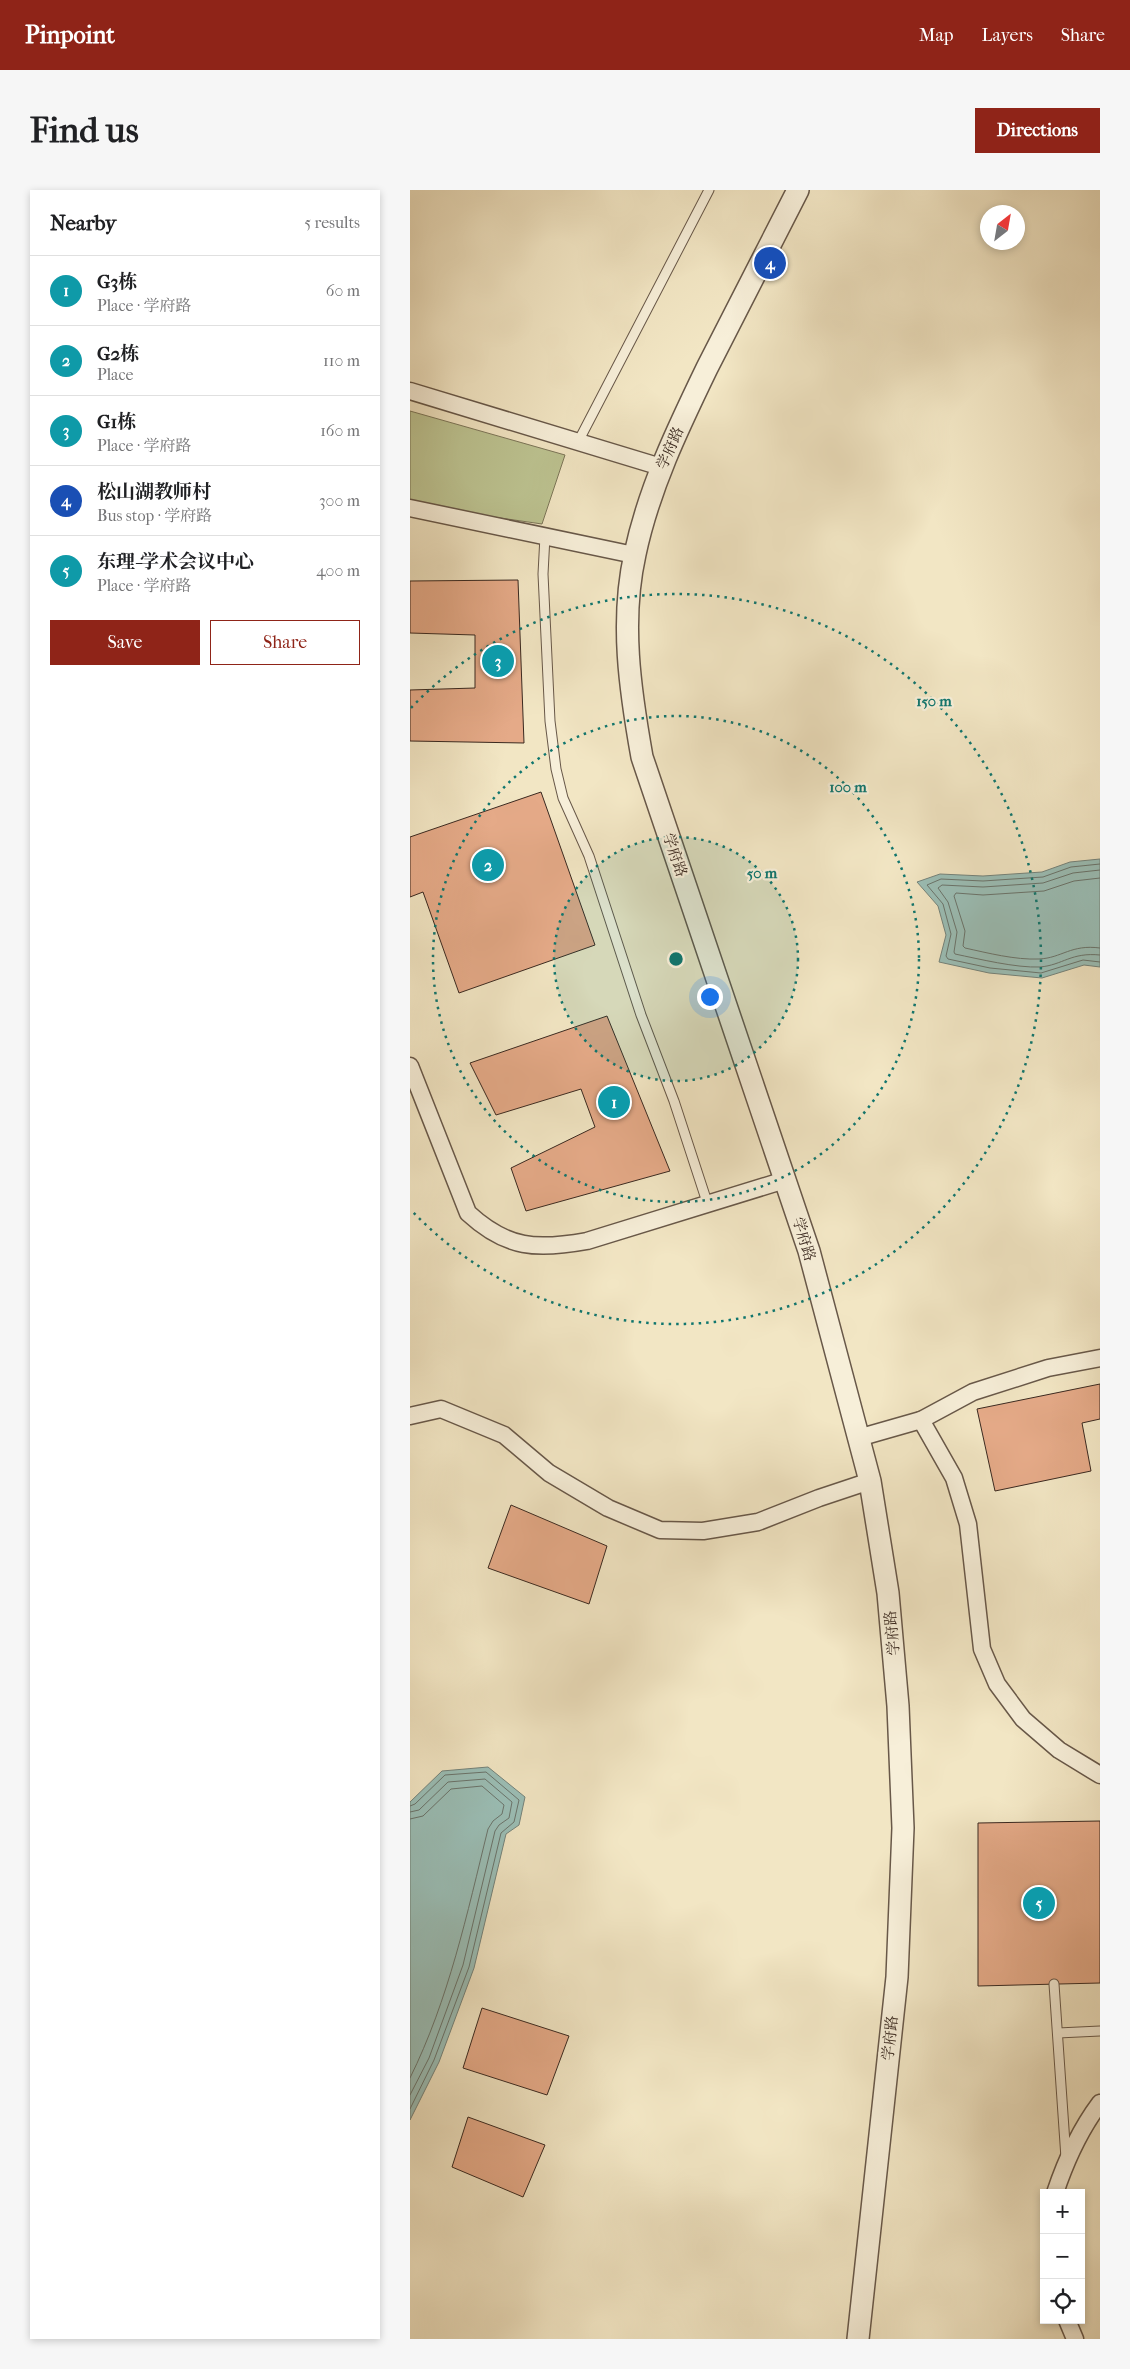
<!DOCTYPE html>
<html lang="en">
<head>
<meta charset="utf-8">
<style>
	:root { --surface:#fff; --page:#f6f6f6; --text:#202124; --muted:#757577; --line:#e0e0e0; --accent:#8f2418 }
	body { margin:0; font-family:"IM FELL French Canon","Noto Serif SC",serif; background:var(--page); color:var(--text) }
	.controls { position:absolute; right:15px; bottom:15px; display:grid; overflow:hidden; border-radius:0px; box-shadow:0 2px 8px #0003 }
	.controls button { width:45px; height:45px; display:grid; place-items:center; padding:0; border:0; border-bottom:1px solid var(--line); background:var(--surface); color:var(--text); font:25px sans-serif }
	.compass { position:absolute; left:570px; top:15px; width:45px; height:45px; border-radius:50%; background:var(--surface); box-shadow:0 2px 8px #0003; rotate:31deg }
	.you { position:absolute; left:299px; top:806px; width:18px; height:18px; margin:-12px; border:4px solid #fff; border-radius:50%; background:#1a73e8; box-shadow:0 0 0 8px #1a73e833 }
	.badge { display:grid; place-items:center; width:32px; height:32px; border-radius:50%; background:var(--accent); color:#fff; font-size:16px; font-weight:700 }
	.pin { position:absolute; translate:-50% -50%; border:2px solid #fff; box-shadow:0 1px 5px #0006 }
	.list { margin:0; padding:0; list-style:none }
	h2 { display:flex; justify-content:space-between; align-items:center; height:65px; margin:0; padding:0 20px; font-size:21px }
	h2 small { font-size:16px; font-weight:400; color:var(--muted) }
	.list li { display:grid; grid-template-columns:32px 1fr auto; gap:15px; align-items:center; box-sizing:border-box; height:70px; padding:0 20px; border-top:1px solid var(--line) }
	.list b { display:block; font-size:19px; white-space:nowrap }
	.list p { margin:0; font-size:16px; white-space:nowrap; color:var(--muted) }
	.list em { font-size:16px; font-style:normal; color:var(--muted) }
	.actions { display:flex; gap:10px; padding:15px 20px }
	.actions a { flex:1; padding:11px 0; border:1px solid var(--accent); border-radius:0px; text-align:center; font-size:18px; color:var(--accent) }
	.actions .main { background:var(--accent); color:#fff }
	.icon { flex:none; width:28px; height:28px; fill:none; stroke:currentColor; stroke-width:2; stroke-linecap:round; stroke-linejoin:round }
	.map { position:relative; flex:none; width:690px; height:2149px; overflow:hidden; border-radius:0px }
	header { display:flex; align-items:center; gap:30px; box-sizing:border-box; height:70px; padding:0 25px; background:var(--accent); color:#fff }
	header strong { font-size:24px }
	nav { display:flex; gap:28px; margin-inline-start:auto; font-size:18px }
	.intro { display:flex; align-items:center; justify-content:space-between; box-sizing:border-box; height:120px; padding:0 30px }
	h1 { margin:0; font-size:35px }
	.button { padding:12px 22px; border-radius:0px; background:var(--accent); color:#fff; font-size:18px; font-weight:700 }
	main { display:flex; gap:30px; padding:0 30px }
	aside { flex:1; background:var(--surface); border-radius:0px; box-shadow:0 2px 8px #0003 }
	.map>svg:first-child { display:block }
</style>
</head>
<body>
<header>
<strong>Pinpoint</strong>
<nav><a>Map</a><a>Layers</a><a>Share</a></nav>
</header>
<div class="intro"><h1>Find us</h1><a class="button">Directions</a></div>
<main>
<aside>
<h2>Nearby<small>5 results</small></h2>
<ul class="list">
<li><span class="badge" style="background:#0f9aa8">1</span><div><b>G3栋</b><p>Place · 学府路</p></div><em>60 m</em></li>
<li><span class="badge" style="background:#0f9aa8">2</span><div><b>G2栋</b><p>Place</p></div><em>110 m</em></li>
<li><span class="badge" style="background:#0f9aa8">3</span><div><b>G1栋</b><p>Place · 学府路</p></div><em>160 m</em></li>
<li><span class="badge" style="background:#1a4fb4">4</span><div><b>松山湖教师村</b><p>Bus stop · 学府路</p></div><em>300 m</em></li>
<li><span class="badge" style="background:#0f9aa8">5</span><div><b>东理-学术会议中心</b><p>Place · 学府路</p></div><em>400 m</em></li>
</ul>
<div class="actions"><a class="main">Save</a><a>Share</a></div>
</aside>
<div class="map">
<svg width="690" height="2149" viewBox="0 0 690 2149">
	<rect width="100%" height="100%" fill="#f2e6c4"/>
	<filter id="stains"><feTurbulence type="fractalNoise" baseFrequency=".004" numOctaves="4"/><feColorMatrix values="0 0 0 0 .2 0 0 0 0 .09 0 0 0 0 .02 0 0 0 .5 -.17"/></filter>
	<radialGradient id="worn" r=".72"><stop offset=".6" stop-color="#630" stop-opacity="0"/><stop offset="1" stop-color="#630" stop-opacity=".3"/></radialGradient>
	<polygon fill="#bdc492" stroke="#7c7659" points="0,221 155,265 132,334 0,315"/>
	<g fill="#9bbfb7" stroke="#74837b">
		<polygon points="690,669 690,777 674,775 632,788 579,783 529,772 536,745 528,716 507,692 530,684 573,686 632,682 660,672"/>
		<polygon points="78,1577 115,1607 109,1635 96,1644 64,1778 29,1872 0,1930 0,1612 32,1581"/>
	</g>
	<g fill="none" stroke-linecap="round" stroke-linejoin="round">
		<g stroke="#6a746c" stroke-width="1">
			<polyline points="690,674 661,677 633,687 573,691 531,689 517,695 533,714 541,744 536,766 538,769 580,778 631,783 673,770 690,772"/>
			<path d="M690 680 663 683 633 693 573 697 532 695 528 698 538 712 547 742 544 762 545 764C569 769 606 778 630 777 653 775 661 762 690 765"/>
			<path d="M690 688 664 691 634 701 573 705 546 703 544 706 555 741 553 756 555 758C578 763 605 770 629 769 652 768 661 754 690 758"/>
			<polyline points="0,1616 5,1614 35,1585 76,1582 109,1610 104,1632 91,1643 59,1777 24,1870 0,1919"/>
			<polyline points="0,1622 9,1620 38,1592 75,1589 102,1612 99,1628 89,1635 85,1641 53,1775 19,1868 0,1905"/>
			<path d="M0 1629 13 1626 41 1599 72 1596 94 1615 92 1624 83 1631 78 1639C57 1724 39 1809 0 1888"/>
		</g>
	</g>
	<g fill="#e5aa88" stroke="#3a2920">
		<polygon points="108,390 114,553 0,551 0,500 65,498 65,445 0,443 0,391"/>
		<polygon points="131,602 185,755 49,803 13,702 0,707 0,647"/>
		<polygon points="197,826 260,981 116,1021 101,978 185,937 171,899 86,925 60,873"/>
		<polygon points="690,1194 690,1229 672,1233 681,1281 585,1301 567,1219"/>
		<polygon points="101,1315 197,1356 179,1414 78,1378"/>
		<polygon points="690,1631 690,1793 568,1796 568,1633"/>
		<polygon points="72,1818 159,1846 137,1905 53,1878"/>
		<polygon points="58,1927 135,1955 113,2007 42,1977"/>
	</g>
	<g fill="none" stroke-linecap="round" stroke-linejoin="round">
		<g stroke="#685849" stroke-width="11">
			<g id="service">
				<polyline points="168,252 299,0"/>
				<polyline points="135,346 133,384 140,531 146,579 153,608 179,666 231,825 264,911 297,1012"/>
				<polyline points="644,1794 656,1968"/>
				<polyline points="648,1843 690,1841"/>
			</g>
		</g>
		<g stroke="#685849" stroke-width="19">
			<g id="minor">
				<polyline points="0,201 251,277"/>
				<polyline points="0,318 224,365"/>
				<path d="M0 876 58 1023C97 1059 127 1060 177 1051L375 990"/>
				<polyline points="0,1226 31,1219 94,1245 139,1283 198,1318 250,1340 293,1341 348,1332 409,1308 460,1291"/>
				<polyline points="511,1230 544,1288 558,1334 572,1459 587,1494 613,1529 649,1560 690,1585"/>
				<polyline points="448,1248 511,1230 563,1202 638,1178 690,1168"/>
				<path d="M645 2003C656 1970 669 1941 690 1913"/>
				<polyline points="657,2130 665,2149"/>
			</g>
		</g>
		<g stroke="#685849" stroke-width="24">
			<path id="tertiary" d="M388 0C358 59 327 119 297 178 268 238 239 298 225 364 210 431 220 500 232 567L399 1061 460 1291 478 1403 488 1516 493 1638 487 1787 448 2149"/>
		</g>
		<use href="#service" stroke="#f7efd9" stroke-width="9"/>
		<use href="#minor" stroke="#f7efd9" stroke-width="16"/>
		<use href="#tertiary" stroke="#f7efd9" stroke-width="21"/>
	</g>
	<circle cx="266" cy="769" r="122" fill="#0f766e" fill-opacity=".12"/>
	<g fill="none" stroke="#0f766e" stroke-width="2.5" stroke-dasharray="2.5 5">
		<circle cx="266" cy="769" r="122"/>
		<circle cx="266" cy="769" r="243"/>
		<path d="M1 518A365 365 0 1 1 1 1020"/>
	</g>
	<g text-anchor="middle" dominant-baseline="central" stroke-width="4.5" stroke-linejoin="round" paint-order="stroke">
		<g font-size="15" fill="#3a2920" stroke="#f7efd9">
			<text transform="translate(260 258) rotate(-66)">学府路</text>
			<text transform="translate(265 665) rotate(71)">学府路</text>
			<text transform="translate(394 1049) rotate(73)">学府路</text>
			<text transform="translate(482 1443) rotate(-95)">学府路</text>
			<text transform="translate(480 1848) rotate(-84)">学府路</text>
		</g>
	</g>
	<circle cx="266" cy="769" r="8" fill="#0f766e" stroke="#f7efd9" stroke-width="2.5"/>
	<g font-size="15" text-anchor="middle" font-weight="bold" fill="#0f766e" stroke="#f7efd9" stroke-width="4.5" stroke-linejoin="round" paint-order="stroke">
		<text x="524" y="516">150 m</text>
		<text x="438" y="602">100 m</text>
		<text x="352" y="688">50 m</text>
	</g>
	<rect width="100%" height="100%" filter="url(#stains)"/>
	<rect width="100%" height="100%" fill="url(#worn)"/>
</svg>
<div class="controls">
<button>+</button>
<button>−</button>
<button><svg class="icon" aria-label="locate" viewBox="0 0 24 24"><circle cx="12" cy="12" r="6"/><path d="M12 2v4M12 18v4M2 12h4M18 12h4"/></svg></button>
</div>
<svg class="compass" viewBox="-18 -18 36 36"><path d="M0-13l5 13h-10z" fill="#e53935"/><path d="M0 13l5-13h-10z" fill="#757577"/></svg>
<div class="you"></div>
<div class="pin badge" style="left:204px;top:912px;background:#0f9aa8">1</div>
<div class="pin badge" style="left:78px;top:675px;background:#0f9aa8">2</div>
<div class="pin badge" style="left:88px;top:471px;background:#0f9aa8">3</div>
<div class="pin badge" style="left:360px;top:73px;background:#1a4fb4">4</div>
<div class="pin badge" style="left:629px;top:1713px;background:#0f9aa8">5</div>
</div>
</main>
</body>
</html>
